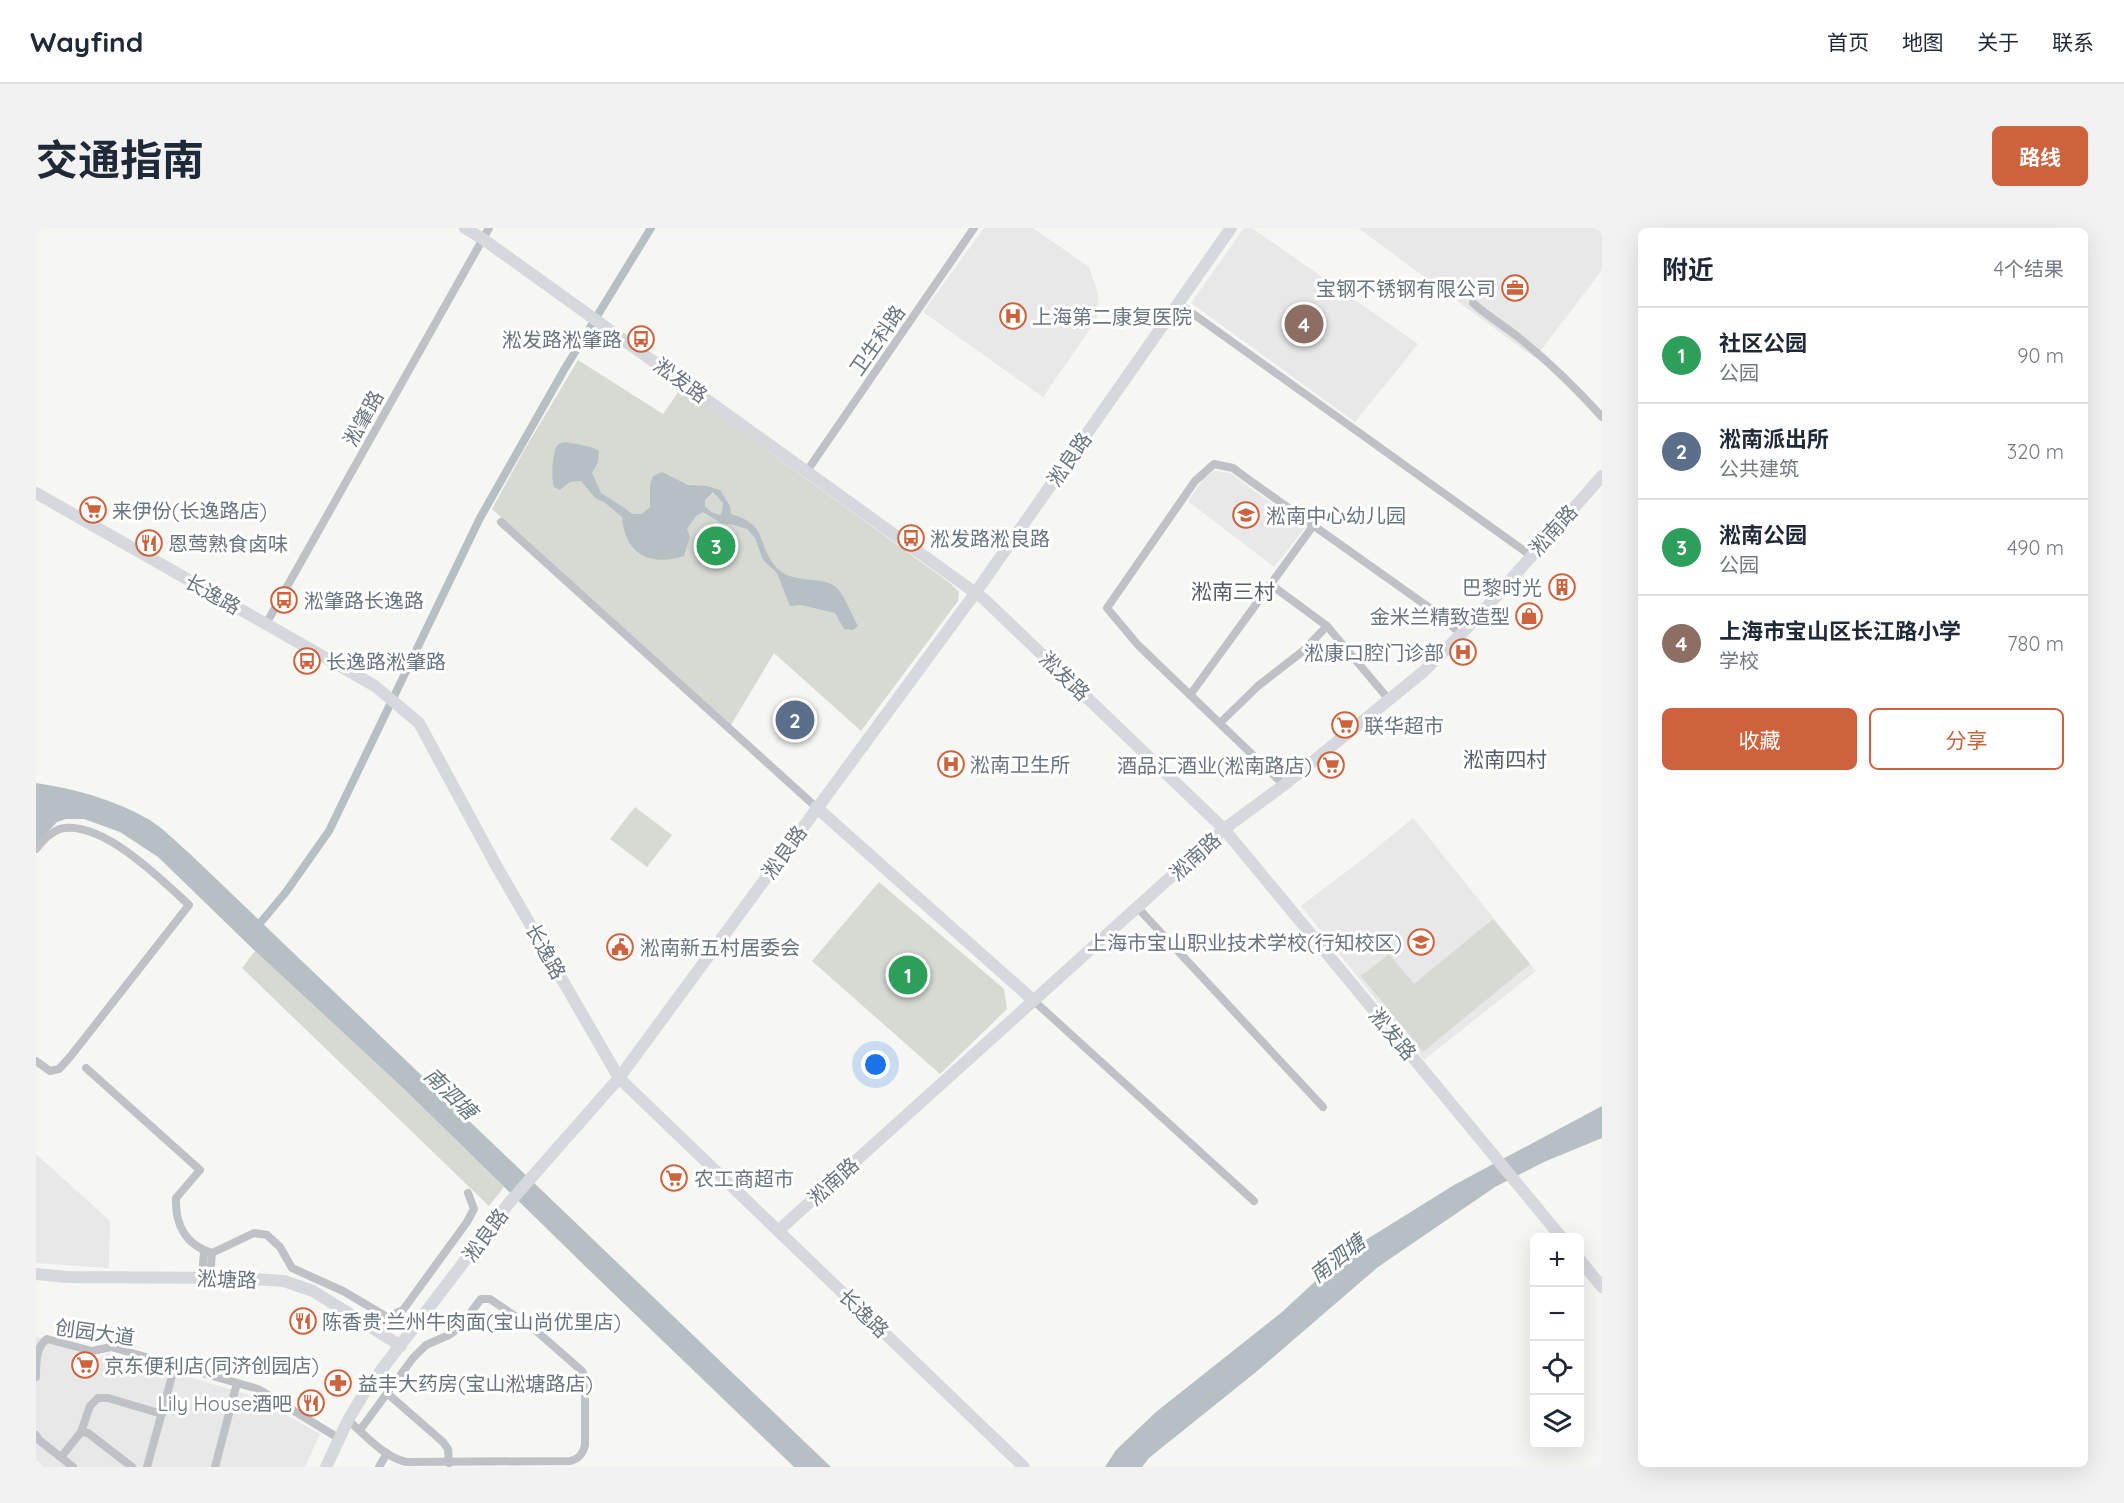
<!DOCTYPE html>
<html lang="zh">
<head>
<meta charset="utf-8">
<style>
	:root { --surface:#fff; --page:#f2f2f3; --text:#1f2937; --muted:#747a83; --line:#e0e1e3; --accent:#ce623c }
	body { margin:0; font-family:Quicksand,"Noto Sans SC",sans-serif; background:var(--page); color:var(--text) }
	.controls { position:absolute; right:18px; bottom:18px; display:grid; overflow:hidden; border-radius:9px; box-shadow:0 6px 24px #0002 }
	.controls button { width:54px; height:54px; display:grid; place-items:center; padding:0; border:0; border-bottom:2px solid var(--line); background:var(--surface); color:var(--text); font:30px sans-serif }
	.you { position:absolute; left:840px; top:837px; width:21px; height:21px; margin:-15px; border:4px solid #fff; border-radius:50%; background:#1a73e8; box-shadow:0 0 0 9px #1a73e833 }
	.badge { display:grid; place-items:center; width:39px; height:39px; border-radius:50%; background:var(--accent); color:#fff; font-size:20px; font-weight:700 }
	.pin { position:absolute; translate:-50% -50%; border:3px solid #fff; box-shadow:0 2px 6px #0006 }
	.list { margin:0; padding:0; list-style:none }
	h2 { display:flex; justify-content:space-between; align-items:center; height:78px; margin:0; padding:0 24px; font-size:26px }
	h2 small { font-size:20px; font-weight:400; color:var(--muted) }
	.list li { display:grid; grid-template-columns:39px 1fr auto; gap:18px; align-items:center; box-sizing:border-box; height:96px; padding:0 24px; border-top:2px solid var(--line) }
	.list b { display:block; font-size:22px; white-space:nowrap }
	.list p { margin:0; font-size:20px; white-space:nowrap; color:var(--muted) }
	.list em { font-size:20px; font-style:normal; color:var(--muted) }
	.actions { display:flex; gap:12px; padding:18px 24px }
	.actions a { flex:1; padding:14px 0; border:2px solid var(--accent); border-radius:9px; text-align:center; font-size:21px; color:var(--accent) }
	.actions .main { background:var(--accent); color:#fff }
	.icon { flex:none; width:33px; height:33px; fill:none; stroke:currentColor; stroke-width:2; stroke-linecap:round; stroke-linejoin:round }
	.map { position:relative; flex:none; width:1566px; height:1239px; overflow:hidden; border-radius:9px }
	header { display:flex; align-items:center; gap:36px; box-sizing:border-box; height:84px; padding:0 30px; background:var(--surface); border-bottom:2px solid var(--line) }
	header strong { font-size:28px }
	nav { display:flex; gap:33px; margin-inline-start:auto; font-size:21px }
	.intro { display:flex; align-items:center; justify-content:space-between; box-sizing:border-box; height:144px; padding:0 36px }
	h1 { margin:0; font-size:42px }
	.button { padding:15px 27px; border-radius:9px; background:var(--accent); color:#fff; font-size:21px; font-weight:700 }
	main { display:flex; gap:36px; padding:0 36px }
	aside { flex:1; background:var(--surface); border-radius:9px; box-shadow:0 6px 24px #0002 }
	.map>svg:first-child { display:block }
</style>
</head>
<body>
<header>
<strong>Wayfind</strong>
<nav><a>首页</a><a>地图</a><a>关于</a><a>联系</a></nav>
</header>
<div class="intro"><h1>交通指南</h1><a class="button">路线</a></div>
<main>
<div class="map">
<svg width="1566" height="1239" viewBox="0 0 1566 1239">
	<rect width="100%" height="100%" fill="#f6f6f3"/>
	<g fill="#e7e8e7">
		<polygon points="948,0 997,0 1053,39 1062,65 1061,91 1007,169 887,84"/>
		<polygon points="1208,0 1216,0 1382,116 1319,194 1155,75"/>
		<polygon points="1322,0 1566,0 1566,42 1499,130"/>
		<polygon points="1178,243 1194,245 1269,300 1238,339 1152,273 1167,251"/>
		<polygon points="1377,590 1500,743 1388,832 1265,678 1327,631"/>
		<polygon points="0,926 74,993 73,1040 0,1035"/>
		<polygon points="0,1108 56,1130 64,1130 72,1125 217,1168 284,1206 269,1239 8,1239 0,1232"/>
	</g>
	<g fill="#d6dad3">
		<polygon points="542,132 627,186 645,160 914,355 923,364 922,373 825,503 738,425 695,497 456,281 490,219"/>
		<polygon points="599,579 636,607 611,639 574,611"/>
		<polygon points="843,654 968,761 971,781 904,846 776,733"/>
		<polygon points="1457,691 1494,736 1387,824 1325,748 1353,726 1378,756"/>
		<polygon points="219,723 368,861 468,959 453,978 206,740"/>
	</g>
	<g fill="#b6c0c4" fill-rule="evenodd">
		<path d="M530 214C542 217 553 217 563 223L562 234 556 245 565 265 587 279 596 286H606L614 279V257L617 248 626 244 652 257 671 258 684 262 694 278 695 286C734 297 719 316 741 340 758 358 789 346 802 361 810 371 816 387 822 398L817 402 808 401 799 385 765 377 754 378 741 345 727 332 719 310 711 301 698 297 685 295 667 284 660 288 651 301 654 309 648 328C613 339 589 326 586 289L568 274 559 270 545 253 534 254 524 262 518 259C515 251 516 225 521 218 523 215 526 215 530 214ZM677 264 687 275 686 284 684 287 675 284 669 278V272Z"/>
		<path d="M0 555C39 561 77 571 112 591 126 599 139 613 152 624L795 1239H758L550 1039 368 861 219 723 122 629 84 604 48 591H30L21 594 0 616Z"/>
		<polygon points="1566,878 1566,910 1508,934 1459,959 1342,1039 1220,1144 1113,1230 1106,1239 1069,1239 1080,1222 1120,1184 1246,1084 1312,1023 1418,957"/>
	</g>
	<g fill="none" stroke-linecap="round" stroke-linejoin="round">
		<polyline stroke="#b6c0c4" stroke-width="8" points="220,700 250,664 293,603 444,290 528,142 615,0"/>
		<g stroke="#bec1c5" stroke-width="8">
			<polyline points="1142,75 1494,327"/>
			<path d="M1437 75C1451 88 1467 97 1482 109 1512 133 1540 160 1566 189"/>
			<polyline points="771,243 938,0"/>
			<polyline points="465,294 780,579"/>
			<polyline points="1234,356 1291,398"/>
			<polyline points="230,396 453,0"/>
			<polyline points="1154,467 1277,298"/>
			<polyline points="1184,495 1222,458 1267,423 1291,398 1354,473"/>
			<polyline points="1248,557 1102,417 1071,380 1159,253 1178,236 1197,240 1209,249 1398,383 1424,405"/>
			<path d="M0 621C7 612 17 601 29 600 70 596 125 651 153 677L34 829 23 841 14 843 0 833"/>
			<polyline points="1101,679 1287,879"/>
			<polyline points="997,772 1218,973"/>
			<path d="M50 840 164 942 140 970C139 996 149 1017 176 1025L218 1005 231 1007 244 1019 256 1040 307 1063 351 1089 367 1082 431 994 438 981 432 965"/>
			<polyline points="166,1050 168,1023"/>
			<polyline points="174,1050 176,1025"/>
			<path d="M0 1149C0 1134 0 1119 11 1111L56 1123 75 1119 222 1161 304 1211"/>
			<polyline points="352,1166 407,1214 412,1221 413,1235"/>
			<path d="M312 1192C329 1207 348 1229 370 1234L534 1233C543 1231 547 1226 549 1217V1149L546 1143 498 1101 454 1071H445L423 1100 413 1107 390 1117 377 1130 324 1202"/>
			<polyline points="45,1204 52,1205 96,1239"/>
			<polyline points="0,1207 3,1212 37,1239"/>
			<polyline points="25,1229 45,1204 54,1178 62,1170 72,1170 126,1186"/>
			<polyline points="111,1239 139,1137"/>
			<polyline points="179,1239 201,1155"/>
			<polyline points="343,1239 351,1225"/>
		</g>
		<g stroke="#d5d8dc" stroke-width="12">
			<polyline points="429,0 447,11 948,371 1188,601 1526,1010"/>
			<polyline points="0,265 339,458 383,495 461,639 583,850 988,1239"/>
			<polyline points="780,579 997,772"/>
			<polyline points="743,1002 1188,601 1248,557 1387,444 1441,390 1566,248"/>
			<polyline points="1544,1032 1566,1059"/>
			<polyline points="0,1046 31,1049 203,1050 248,1053 277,1063 365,1118"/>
			<polyline points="290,1239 312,1192 330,1162 473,975 583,850 940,364 1195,0"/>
		</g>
	</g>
	<defs>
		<g id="office-ring" transform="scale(1.35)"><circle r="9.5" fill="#fff" stroke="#ce623c" stroke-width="1.5"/><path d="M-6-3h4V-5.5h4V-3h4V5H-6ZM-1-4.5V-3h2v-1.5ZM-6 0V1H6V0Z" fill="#ce623c"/></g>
		<g id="hospital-ring" transform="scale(1.35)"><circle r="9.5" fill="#fff" stroke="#ce623c" stroke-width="1.5"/><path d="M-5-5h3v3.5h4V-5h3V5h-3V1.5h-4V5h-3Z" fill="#ce623c"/></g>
		<g id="bus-ring" transform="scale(1.35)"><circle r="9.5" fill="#fff" stroke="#ce623c" stroke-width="1.5"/><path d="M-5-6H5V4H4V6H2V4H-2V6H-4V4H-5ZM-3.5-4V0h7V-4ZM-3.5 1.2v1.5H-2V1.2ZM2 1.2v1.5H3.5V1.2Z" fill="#ce623c"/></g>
		<g id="supermarket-ring" transform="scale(1.35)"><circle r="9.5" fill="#fff" stroke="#ce623c" stroke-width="1.5"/><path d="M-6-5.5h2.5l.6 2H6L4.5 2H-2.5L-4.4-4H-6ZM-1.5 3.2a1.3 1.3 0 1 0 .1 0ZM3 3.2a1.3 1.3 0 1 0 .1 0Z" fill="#ce623c"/></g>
		<g id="school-ring" transform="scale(1.35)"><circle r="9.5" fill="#fff" stroke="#ce623c" stroke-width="1.5"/><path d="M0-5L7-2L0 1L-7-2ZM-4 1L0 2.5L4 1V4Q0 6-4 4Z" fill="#ce623c"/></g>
		<g id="restaurant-ring" transform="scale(1.35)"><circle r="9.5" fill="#fff" stroke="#ce623c" stroke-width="1.5"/><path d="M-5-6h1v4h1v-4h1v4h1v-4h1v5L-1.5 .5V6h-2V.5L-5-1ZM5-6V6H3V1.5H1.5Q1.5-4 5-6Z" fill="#ce623c"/></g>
		<g id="building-ring" transform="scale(1.35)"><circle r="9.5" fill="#fff" stroke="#ce623c" stroke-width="1.5"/><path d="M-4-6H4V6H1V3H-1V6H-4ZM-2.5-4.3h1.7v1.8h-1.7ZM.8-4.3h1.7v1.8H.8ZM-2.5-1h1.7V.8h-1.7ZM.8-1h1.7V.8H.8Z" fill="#ce623c"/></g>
		<g id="shop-ring" transform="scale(1.35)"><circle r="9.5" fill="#fff" stroke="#ce623c" stroke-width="1.5"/><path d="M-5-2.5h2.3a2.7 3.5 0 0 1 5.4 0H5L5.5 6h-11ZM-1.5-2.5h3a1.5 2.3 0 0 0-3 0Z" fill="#ce623c"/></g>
		<g id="civic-ring" transform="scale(1.35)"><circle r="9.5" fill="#fff" stroke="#ce623c" stroke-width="1.5"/><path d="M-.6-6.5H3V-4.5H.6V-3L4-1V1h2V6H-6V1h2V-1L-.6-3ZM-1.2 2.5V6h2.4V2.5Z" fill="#ce623c"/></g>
		<g id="pharmacy-ring" transform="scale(1.35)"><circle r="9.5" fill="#fff" stroke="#ce623c" stroke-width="1.5"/><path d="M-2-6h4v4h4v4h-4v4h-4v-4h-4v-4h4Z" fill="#ce623c"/></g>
	</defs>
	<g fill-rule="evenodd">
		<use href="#office-ring" x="1479" y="60"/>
		<use href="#hospital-ring" x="977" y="88"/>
		<use href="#bus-ring" x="605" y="111"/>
		<use href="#supermarket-ring" x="57" y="282"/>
		<use href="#school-ring" x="1210" y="287"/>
		<use href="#bus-ring" x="875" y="310"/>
		<use href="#restaurant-ring" x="113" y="315"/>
		<use href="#building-ring" x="1526" y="359"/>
		<use href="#bus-ring" x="248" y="372"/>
		<use href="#shop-ring" x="1493" y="388"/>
		<use href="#hospital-ring" x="1427" y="424"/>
		<use href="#bus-ring" x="271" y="433"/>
		<use href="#supermarket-ring" x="1309" y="497"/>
		<use href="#hospital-ring" x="915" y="536"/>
		<use href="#supermarket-ring" x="1295" y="537"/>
		<use href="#school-ring" x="1385" y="714"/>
		<use href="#civic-ring" x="584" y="719"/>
		<use href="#supermarket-ring" x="638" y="950"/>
		<use href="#restaurant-ring" x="267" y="1093"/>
		<use href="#supermarket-ring" x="49" y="1137"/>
		<use href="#pharmacy-ring" x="302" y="1155"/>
		<use href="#restaurant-ring" x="275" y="1175"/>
	</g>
	<g text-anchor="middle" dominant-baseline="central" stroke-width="6" stroke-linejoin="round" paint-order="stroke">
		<g font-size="20" fill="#697581" stroke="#fff" text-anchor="start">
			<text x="1460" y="60" text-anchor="end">宝钢不锈钢有限公司</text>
			<text x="996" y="88">上海第二康复医院</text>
			<text x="586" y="111" text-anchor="end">淞发路淞肇路</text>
			<text x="76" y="282">来伊份(长逸路店)</text>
			<text x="1230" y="287">淞南中心幼儿园</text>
			<text x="894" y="310">淞发路淞良路</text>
			<text x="132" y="315">恩莺熟食卤味</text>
			<text x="1506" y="359" text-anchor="end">巴黎时光</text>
			<text x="268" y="372">淞肇路长逸路</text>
			<text x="1474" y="388" text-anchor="end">金米兰精致造型</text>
			<text x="1408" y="424" text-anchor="end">淞康口腔门诊部</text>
			<text x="290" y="433">长逸路淞肇路</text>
			<text x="1328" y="497">联华超市</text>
			<text x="934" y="536">淞南卫生所</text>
			<text x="1276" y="537" text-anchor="end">酒品汇酒业(淞南路店)</text>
			<text x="1366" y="714" text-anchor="end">上海市宝山职业技术学校(行知校区)</text>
			<text x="604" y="719">淞南新五村居委会</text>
			<text x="658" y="950">农工商超市</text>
			<text x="286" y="1093">陈香贵·兰州牛肉面(宝山尚优里店)</text>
			<text x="68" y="1137">京东便利店(同济创园店)</text>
			<text x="322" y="1155">益丰大药房(宝山淞塘路店)</text>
			<text x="256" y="1175" text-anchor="end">Lily House酒吧</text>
		</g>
		<g font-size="20" fill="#697581" stroke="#fff">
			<text transform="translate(841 112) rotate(-55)">卫生科路</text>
			<text transform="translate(645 152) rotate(36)">淞发路</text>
			<text transform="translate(327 190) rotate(-61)">淞肇路</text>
			<text transform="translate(1033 231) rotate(-55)">淞良路</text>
			<text transform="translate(1517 302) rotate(-48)">淞南路</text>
			<text transform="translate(177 366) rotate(29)">长逸路</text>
			<text transform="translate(1029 448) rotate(44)">淞发路</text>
			<text transform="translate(748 624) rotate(-54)">淞良路</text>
			<text transform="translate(1159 628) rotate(-42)">淞南路</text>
			<text transform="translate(510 723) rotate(61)">长逸路</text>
			<text transform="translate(1357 806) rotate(50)">淞发路</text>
			<text transform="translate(797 953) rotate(-42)">淞南路</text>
			<text transform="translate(449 1007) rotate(-53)">淞良路</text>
			<text transform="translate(191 1051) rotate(2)">淞塘路</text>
			<text transform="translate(828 1085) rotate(44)">长逸路</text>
			<text transform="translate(59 1104) rotate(8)">创园大道</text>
		</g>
		<g font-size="21" fill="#565f67" stroke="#fff">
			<text x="1197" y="363">淞南三村</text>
			<text x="1469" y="531">淞南四村</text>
		</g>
		<g font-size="21" font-style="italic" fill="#65767d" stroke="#fff">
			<text transform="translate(415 865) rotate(44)">南泗塘</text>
			<text transform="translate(1301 1030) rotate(-38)">南泗塘</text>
		</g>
	</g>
</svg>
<div class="controls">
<button>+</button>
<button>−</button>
<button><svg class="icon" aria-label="locate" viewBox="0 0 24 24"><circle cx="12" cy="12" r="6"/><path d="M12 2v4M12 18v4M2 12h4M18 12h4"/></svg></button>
<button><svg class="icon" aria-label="layers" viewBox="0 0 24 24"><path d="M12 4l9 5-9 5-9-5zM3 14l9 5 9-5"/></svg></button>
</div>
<div class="you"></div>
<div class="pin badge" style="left:872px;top:747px;background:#2e9e5b">1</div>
<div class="pin badge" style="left:759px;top:492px;background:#5c6f8a">2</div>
<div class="pin badge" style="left:680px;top:318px;background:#2e9e5b">3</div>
<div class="pin badge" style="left:1268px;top:96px;background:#8d6e63">4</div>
</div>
<aside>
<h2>附近<small>4个结果</small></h2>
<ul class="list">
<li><span class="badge" style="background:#2e9e5b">1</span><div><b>社区公园</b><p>公园</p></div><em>90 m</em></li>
<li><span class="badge" style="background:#5c6f8a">2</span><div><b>淞南派出所</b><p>公共建筑</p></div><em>320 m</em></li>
<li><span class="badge" style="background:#2e9e5b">3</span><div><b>淞南公园</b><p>公园</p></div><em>490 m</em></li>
<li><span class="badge" style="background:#8d6e63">4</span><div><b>上海市宝山区长江路小学</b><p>学校</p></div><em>780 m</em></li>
</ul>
<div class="actions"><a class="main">收藏</a><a>分享</a></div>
</aside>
</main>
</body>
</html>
